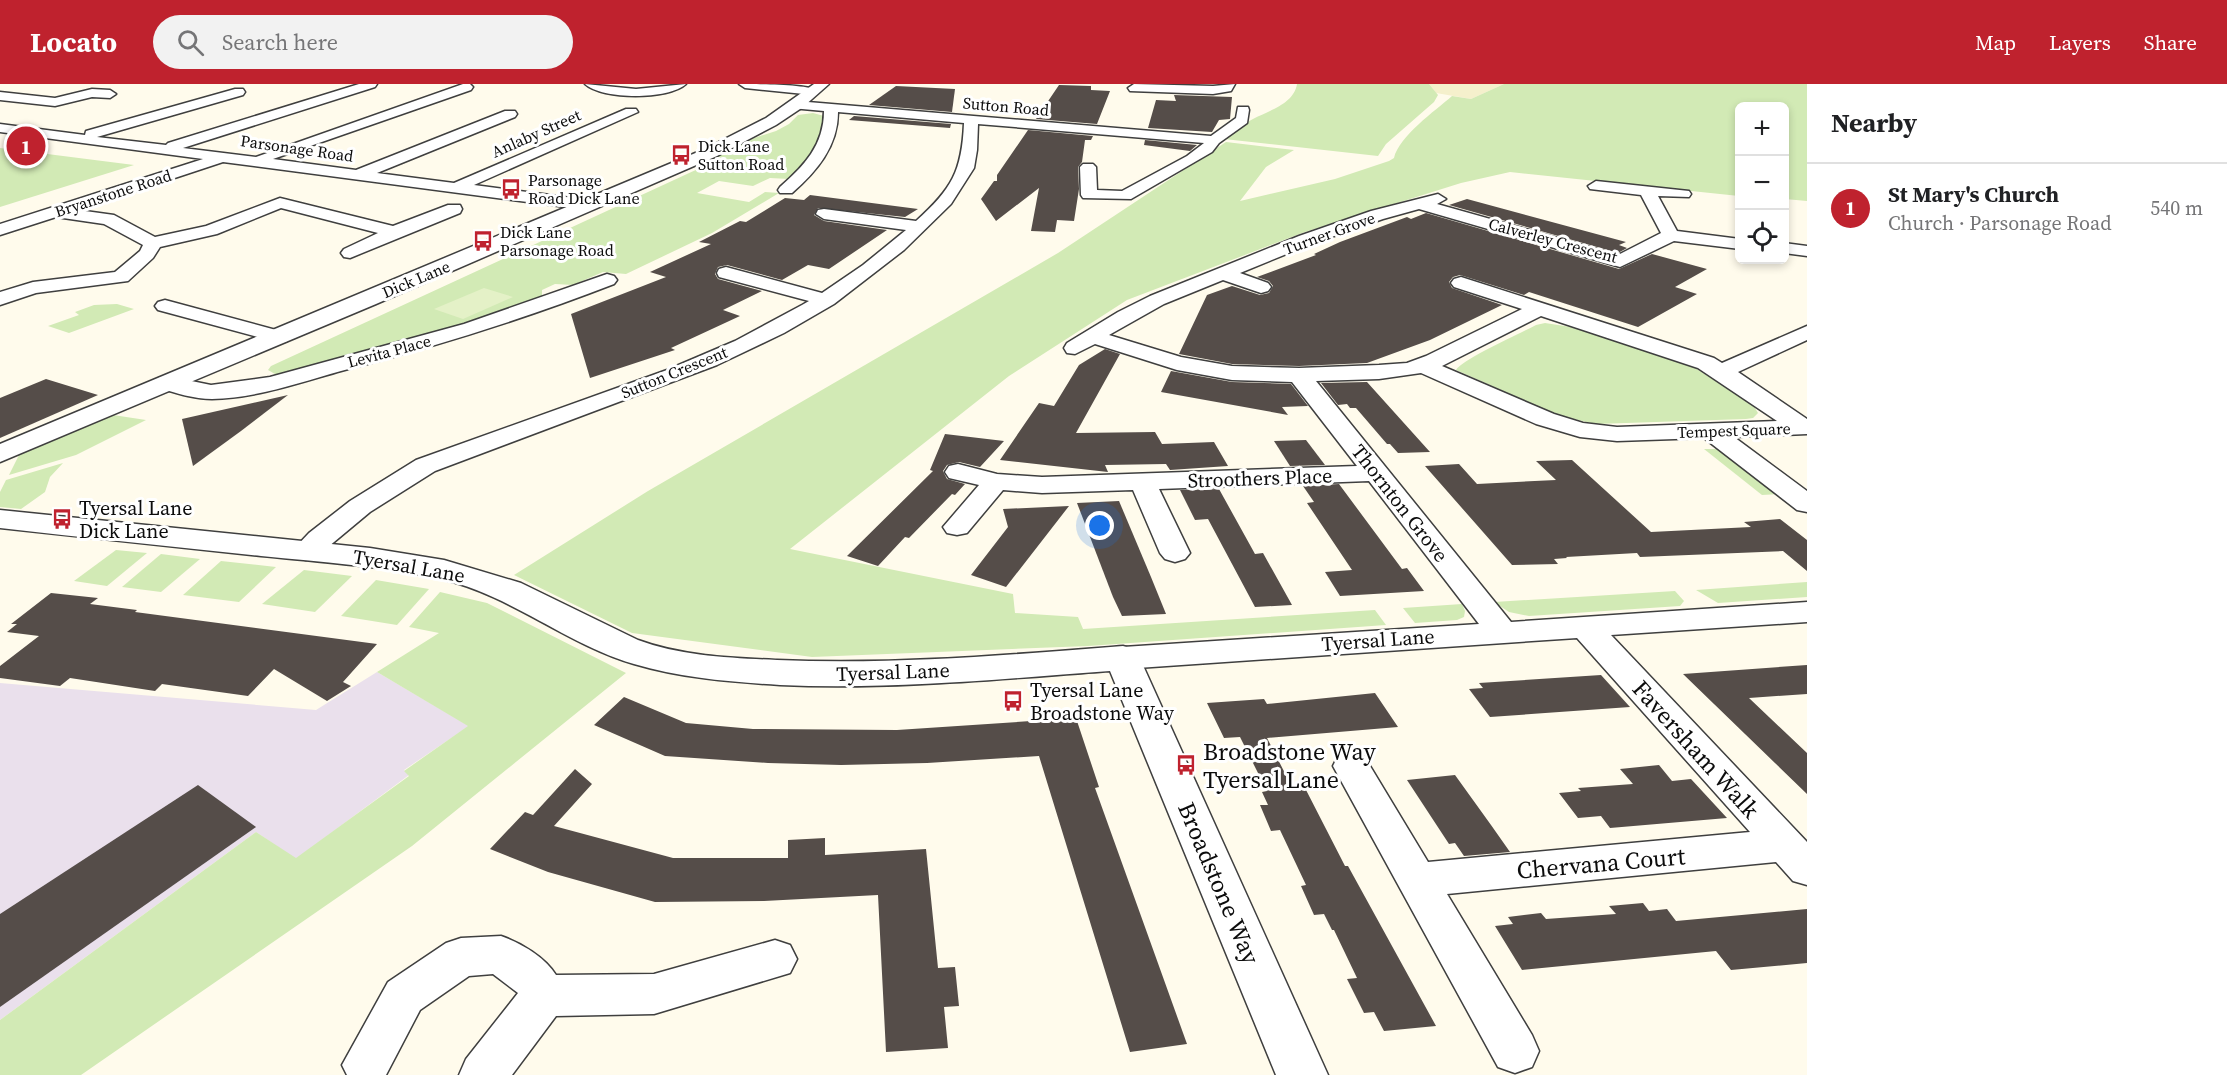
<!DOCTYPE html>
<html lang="en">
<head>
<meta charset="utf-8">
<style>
	:root { --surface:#fff; --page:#f2f2f2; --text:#202124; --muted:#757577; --line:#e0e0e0; --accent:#bf222e }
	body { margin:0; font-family:"Source Serif 4",serif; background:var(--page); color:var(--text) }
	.controls { position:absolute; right:18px; top:18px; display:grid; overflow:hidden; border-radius:9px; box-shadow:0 3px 9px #0003 }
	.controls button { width:54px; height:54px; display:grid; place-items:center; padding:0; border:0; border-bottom:2px solid var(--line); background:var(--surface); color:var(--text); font:30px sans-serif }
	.you { position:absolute; left:1100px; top:442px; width:21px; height:21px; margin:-15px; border:4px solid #fff; border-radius:50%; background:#1a73e8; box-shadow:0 0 0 9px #1a73e833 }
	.badge { display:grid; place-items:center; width:39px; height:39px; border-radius:50%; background:var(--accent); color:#fff; font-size:20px; font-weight:700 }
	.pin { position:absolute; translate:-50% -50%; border:3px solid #fff; box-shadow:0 2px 6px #0006 }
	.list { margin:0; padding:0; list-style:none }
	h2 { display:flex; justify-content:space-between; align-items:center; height:78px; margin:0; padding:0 24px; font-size:26px }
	h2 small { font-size:20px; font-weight:400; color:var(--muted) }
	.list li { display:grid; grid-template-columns:39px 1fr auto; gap:18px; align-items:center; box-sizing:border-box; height:90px; padding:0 24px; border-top:2px solid var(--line) }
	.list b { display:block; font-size:22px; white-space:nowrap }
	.list p { margin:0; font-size:20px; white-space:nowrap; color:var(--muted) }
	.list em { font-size:20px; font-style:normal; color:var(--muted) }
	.icon { flex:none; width:33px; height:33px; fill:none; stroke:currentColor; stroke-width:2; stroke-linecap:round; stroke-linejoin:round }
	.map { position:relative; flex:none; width:1807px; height:991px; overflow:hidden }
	header { display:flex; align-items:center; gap:36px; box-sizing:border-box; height:84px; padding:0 30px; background:var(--accent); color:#fff }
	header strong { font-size:28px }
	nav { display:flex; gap:33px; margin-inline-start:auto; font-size:21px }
	.search { width:420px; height:54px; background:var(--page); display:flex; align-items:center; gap:15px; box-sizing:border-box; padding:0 21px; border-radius:33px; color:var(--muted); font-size:22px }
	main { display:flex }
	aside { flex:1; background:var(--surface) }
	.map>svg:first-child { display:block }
</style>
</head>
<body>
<header>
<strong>Locato</strong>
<div class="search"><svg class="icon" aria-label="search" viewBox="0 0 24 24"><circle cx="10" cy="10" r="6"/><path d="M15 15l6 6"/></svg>Search here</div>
<nav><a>Map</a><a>Layers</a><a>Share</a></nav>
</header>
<main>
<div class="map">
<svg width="1807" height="991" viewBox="0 0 1807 991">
	<rect width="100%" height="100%" fill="#fffbec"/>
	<polygon fill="#eae0ec" points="377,588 469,642 404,686 409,691 296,775 256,748 0,936 0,599 316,626"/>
	<polygon fill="#f5f0cc" points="1429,0 1504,0 1471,15 1436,9"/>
	<g fill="#d2eab5">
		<path d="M1297 0H1429L1438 11 1434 18 1386 60 1378 72 1224 55C1233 48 1243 40 1253 35 1268 27 1294 20 1297 0Z"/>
		<path d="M1504 0H1807V117L1785 115 1784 22H1740L1739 112 1510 88 1461 99 1305 148 1127 216 1009 292 790 465 1013 510 1015 529 1078 533 1083 545 1375 526 1386 541 1088 562 812 573 632 549 514 491 648 407 1058 169 1226 58 1294 66 1266 83 1240 117 1335 95 1389 77 1394 74C1399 52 1435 27 1452 12L1471 15Z"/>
		<path d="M813 29 824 32C826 55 805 79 789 95L770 94 753 102 719 97 697 109 749 118 765 108 779 109 712 149 626 190 603 188 573 201 555 200 542 206V214L536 220 284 290H275L268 286 271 282 700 84 699 81 754 54 776 47 789 40 798 31Z"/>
		<polygon points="0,64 134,81 0,123"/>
		<polygon points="117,220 134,225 69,249 48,242 79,231 75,228 94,221"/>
		<path d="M1545 239 1571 243 1692 282 1753 321 1758 329 1753 334 1746 335 1596 340 1560 332 1456 286C1463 275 1521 249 1536 241Z"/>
		<polygon points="113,331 146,336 76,371 9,391 19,371"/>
		<polygon points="1704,365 1720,365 1780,410 1762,411"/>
		<polygon points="63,379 50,393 45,408 21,425 0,423 0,408 6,396"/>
		<polygon points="116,466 147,469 107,502 74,497"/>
		<polygon points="161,470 200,475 161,508 122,503"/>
		<polygon points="221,477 276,483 239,518 183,511"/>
		<polygon points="304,486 352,492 315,528 262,520"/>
		<polygon points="376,496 429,505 397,541 341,532"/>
		<polygon points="1807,498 1807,513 1718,519 1696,506"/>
		<polygon points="1675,507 1684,517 1680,522 1529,532 1509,528 1494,518"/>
		<polygon points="440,508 487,519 626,589 412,762 81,991 0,991 0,936 256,748 296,774 409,692 404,687 468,642 377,588 439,549 409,543"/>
		<polygon points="1462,520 1465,527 1464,533 1457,536 1415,539 1403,524"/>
	</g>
	<polygon fill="#e4f1c7" points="484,204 513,213 463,235 434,225"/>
	<g fill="#554d49">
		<polygon points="1059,1 1091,2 1091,6 1110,7 1097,40 1036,35"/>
		<polygon points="896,2 955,5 952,28 869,21"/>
		<polygon points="1174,11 1232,13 1230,35 1219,36 1212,48 1148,44 1156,16 1176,17"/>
		<polygon points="854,32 951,40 950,44 849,36"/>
		<polygon points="1028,46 1093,52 1091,56 1085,56 1082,78 1078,83 1079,105 1074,137 1057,136 1055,148 1031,147 1039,104 996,137 981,115 994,97 997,97 997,91"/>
		<polygon points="1145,56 1197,61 1190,67 1144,61"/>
		<polygon points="810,111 918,125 905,133 818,124 814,131 824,137 887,146 829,185 808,181 782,196 727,181 718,183 715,190 718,195 762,207 723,226 740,232 671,264 675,266 590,294 571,230 666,193 650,188 711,160 699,158 740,137 746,138 785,114 804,116"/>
		<polygon points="1467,115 1626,158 1619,161 1627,164 1618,169 1449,121"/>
		<polygon points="1426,129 1619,185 1652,170 1707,185 1675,203 1697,210 1638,243 1529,208 1524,211 1460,191 1453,193 1449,198 1452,204 1502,221 1430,256 1367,279 1299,282 1232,280 1179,270 1207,211 1232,202 1260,211 1269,209 1273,202 1269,197 1257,193 1316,171 1314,170 1340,158 1407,133 1411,135"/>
		<polygon points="1105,265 1120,270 1076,349 1155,348 1162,360 1214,358 1228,382 1170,386 1166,380 1105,381 1108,388 1000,376 1039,319 1054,322 1079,281"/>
		<polygon points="1171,287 1232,298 1291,300 1308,322 1282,323 1288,331 1161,308"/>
		<polygon points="46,295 98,311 0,354 0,314"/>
		<polygon points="1367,298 1430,368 1398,369 1390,360 1387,360 1356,324 1350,324 1347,320 1338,321 1321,299"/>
		<polygon points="288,311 241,347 193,382 182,335"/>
		<polygon points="945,350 1004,357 980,383 959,378 947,381 943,387 947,395 965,400 955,411 952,410 909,454 905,453 878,482 847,472 933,387 930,386"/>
		<polygon points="1306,356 1325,381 1290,382 1274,357"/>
		<polygon points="1572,376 1651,448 1751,443 1744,438 1780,435 1807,456 1807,487 1783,467 1640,473 1637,469 1566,473 1567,474 1554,475 1558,480 1512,481 1425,382 1459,380 1477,400 1556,396 1536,377"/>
		<polygon points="1339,400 1402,485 1407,484 1424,507 1340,512 1325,488 1352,486 1307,419 1314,418 1303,402"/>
		<polygon points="1219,405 1255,470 1263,469 1292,521 1255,523 1208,435 1195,436 1180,406"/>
		<polygon points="1119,417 1151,493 1166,530 1122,532 1113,513 1077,419"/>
		<polygon points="1069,422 1006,503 971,491 1008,443 1003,425"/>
		<polygon points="51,509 98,514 90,520 137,526 135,528 377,560 343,598 351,602 327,617 274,585 248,612 162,600 155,607 70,594 60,602 0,594 0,582 39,552 7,548 17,540 11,540"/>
		<polygon points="1807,581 1807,610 1749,614 1807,669 1807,710 1683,590"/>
		<polygon points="1601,591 1630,623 1490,633 1469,605 1483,604 1479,599"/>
		<polygon points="1375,609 1398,643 1267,654 1293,705 1305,704 1345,782 1348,782 1436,942 1384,947 1374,928 1364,929 1347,895 1357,894 1334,846 1332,846 1324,830 1314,831 1301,802 1306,801 1280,746 1271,747 1260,721 1268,721 1262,708 1267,707 1240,653 1224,654 1207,619 1264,615 1267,620"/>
		<polygon points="624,613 686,639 753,645 897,646 1076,634 1099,703 1095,704 1187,960 1130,968 1039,672 927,679 841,681 768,679 665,672 594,641"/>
		<polygon points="1659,681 1672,697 1691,695 1727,734 1610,744 1601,732 1578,734 1559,709 1581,707 1578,704 1633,700 1620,685"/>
		<polygon points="575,685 592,700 554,742 673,774 788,774 788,756 825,754 825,771 926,765 938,884 955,883 959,922 944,923 948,964 886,968 878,811 764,817 655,818 548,788 490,765 525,728 533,731"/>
		<polygon points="1455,691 1491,741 1510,768 1464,772 1455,759 1449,760 1407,696"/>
		<polygon points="198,701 256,743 0,923 0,830"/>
		<polygon points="1643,819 1649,827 1667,825 1676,837 1807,825 1807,879 1731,886 1716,867 1522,886 1495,842 1513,840 1508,833 1541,829 1546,835 1616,830 1609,822"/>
	</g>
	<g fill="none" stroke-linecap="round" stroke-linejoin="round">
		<g stroke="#3f3f3f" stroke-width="3">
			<g id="minor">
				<polygon points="359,0 377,0 375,3 183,64 256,73 463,0 470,0 473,3 471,6 273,75 356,86 505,27 515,27 517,30 515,33 377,89 454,99 626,25 636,25 638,28 474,101 589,116 595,118 597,121 595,124 589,126 223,78 78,126 114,131 155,153 206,142 280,114 393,142 448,121 460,121 462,125 460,129 350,174 344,173 341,169 344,165 378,149 281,124 217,150 160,163 153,174 128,197 36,209 0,221 0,208 33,198 115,188 140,167 143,161 104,140 56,133 0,151 0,140 203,75 0,48 0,40 85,51 86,47 235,5 243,5 245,8 243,11 97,53 166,61 168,59"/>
				<path d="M585 0 636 5 686 0C669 16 602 16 585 0Z"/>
				<path d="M739 0C757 0 808 0 820 7L814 11 745 4Z"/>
				<polygon points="1134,0 1213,2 1235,0 1231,7 1213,10 1130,7 1128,4"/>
				<polygon points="92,5 110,6 116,10 110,14 92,13 55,22 0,16 0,8 55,14"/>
				<path d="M796 17 1211 52 1236 34 1238 23H1248L1249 26 1247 39 1219 59 1212 68 1131 115 1083 114 1081 111 1080 83 1083 80H1093L1096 83 1097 106 1122 107 1187 72 1204 59 978 40 977 66 974 84 951 120 904 166 834 220 784 249 717 281 435 387 370 428 316 473 306 476 296 473 292 467 309 449 350 417 416 376 667 286 735 257 802 221 809 217 719 193 717 189 719 185 726 183 822 209 863 181 906 146 824 135 816 130 818 126 824 125 916 137C952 105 962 87 964 39L838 28C838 63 816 88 792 109H780L778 106 780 103C804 82 824 61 824 27L791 24 790 21 791 18Z"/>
				<path d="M1596 97 1689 107 1691 110 1689 113 1658 112 1677 147 1740 155V165L1674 157 1620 183 1419 125 1383 135 1311 160 1240 189 1268 199 1271 203 1268 207 1261 209 1223 196 1164 220 1109 251 1181 273 1232 282 1299 284 1379 281 1407 279 1426 272 1522 225 1454 203 1451 199 1454 195 1461 193 1714 274 1722 279 1807 242V256L1738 288 1807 335V350L1734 353 1807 407V428L1797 426 1704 354 1617 357 1580 353 1536 340 1421 289 1379 295 1316 297 1511 538 1807 518V538L1611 551 1807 758V801L1793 797 1776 778 1447 810 1532 951 1539 967 1532 983 1515 989 1498 983 1333 682 1338 672 1351 668 1364 672 1428 778 1750 748 1577 554 1123 585 1111 582 1107 574 1111 566 1123 563 1479 540 1369 397 1159 405 1190 469 1185 475 1175 478 1165 475 1160 469 1133 406 1042 409 1003 406 967 449 957 451 947 449 943 443 979 401 949 394 945 388 949 382 958 380 997 390 1042 393 1357 382 1292 298 1232 296 1177 286 1095 260 1075 270 1067 269 1064 264 1067 259 1118 228 1150 212 1299 152 1371 127 1438 110 1446 115 1437 120 1618 171 1661 149 1641 111 1590 105 1588 102ZM1541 232 1698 284 1777 337 1617 343 1583 339 1554 330 1442 282Z"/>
				<polygon points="1784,159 1807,162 1807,172 1784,169"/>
				<path d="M607 190 614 192 617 196 614 200C524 235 434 263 341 287 299 299 256 314 212 315 194 315 176 309 159 304L156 299 159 294 167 292 211 301 270 293 464 240Z"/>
				<polygon points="165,216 287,249 291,253 287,257 280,259 158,226 155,222 158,218"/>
				<path d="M501 852C521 859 545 873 556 891L654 890 775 856 790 861 797 875 790 889 654 930 556 932 512 991H459L466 975 518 909 493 890 469 892 420 926 386 991H347L342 981 388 898 446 859 461 854Z"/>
			</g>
		</g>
		<g stroke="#3f3f3f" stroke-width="3">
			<g id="tertiary">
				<polygon points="814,0 829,0 803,23 776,41 717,72 376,220 0,378 0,360 705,65 766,34"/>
				<path d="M0 426 370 464 444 476 521 499 638 556C681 572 731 574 777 576 893 581 1008 571 1123 562L1136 566 1328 991H1276L1110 587C1000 595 890 606 780 601 731 598 681 594 634 580 566 560 511 511 441 495 382 482 321 478 261 472 174 463 87 454 0 444Z"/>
			</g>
		</g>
		<use href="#minor" fill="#fff" fill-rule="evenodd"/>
		<use href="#tertiary" fill="#fff" fill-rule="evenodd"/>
	</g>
	<defs>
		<g id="bus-bare" transform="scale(1.62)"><path d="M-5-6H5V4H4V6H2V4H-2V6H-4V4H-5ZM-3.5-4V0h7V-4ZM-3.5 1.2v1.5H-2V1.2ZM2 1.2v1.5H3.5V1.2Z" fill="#bf222e" stroke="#fff" stroke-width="2.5" paint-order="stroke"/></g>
	</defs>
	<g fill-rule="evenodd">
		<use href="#bus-bare" x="681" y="71"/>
		<use href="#bus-bare" x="511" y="105"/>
		<use href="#bus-bare" x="483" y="157"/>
		<use href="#bus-bare" x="62" y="435"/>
		<use href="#bus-bare" x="1013" y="617"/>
		<use href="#bus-bare" x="1186" y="681"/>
	</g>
	<g text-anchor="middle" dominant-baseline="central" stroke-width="6" stroke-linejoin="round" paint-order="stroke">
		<g font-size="16" fill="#0c0c0c" stroke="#fff">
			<text transform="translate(1006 22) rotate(5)">Sutton Road</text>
			<text transform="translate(536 49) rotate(-24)">Anlaby Street</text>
			<text transform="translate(297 64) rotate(8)">Parsonage Road</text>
			<text transform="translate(113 109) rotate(-18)">Bryanstone Road</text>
			<text transform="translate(1329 149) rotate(-20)">Turner Grove</text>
			<text transform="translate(1553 156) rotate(15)">Calverley Crescent</text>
			<text transform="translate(416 195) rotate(-23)">Dick Lane</text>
			<text transform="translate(389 267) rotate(-15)">Levita Place</text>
			<text transform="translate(674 288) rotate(-22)">Sutton Crescent</text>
			<text transform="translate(1734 346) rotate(-2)">Tempest Square</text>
		</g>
		<g font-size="16" fill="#0c0c0c" stroke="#fff" text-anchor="start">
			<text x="698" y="62">Dick Lane<tspan x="698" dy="18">Sutton Road</tspan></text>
			<text x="528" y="96">Parsonage<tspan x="528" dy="18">Road Dick Lane</tspan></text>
			<text x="500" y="148">Dick Lane<tspan x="500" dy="18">Parsonage Road</tspan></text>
		</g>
		<g font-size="20" fill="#0c0c0c" stroke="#fff">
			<text transform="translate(1260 394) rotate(-2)">Stroothers Place</text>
			<text transform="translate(1400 419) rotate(52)">Thornton Grove</text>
			<text transform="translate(409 482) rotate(10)">Tyersal Lane</text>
			<text transform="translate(1378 556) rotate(-4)">Tyersal Lane</text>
			<text transform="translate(893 588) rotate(-2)">Tyersal Lane</text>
		</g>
		<g font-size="20" fill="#0c0c0c" stroke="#fff" text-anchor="start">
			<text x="79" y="424">Tyersal Lane<tspan x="79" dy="23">Dick Lane</tspan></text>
			<text x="1030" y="606">Tyersal Lane<tspan x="1030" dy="23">Broadstone Way</tspan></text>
		</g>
		<g font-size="24" fill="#0c0c0c" stroke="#fff">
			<text transform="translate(1696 665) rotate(48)">Faversham Walk</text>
			<text transform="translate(1601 779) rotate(-5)">Chervana Court</text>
			<text transform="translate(1219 799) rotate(67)">Broadstone Way</text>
		</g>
		<g font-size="24" fill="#0c0c0c" stroke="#fff" text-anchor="start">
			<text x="1203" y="667">Broadstone Way<tspan x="1203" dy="28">Tyersal Lane</tspan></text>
		</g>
	</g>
</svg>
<div class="controls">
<button>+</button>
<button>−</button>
<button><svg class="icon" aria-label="locate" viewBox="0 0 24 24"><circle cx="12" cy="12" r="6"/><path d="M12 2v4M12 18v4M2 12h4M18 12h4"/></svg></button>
</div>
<div class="you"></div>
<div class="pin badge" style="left:26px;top:62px">1</div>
</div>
<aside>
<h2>Nearby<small></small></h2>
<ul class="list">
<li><span class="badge">1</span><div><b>St Mary's Church</b><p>Church · Parsonage Road</p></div><em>540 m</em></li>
</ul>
</aside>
</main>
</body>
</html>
